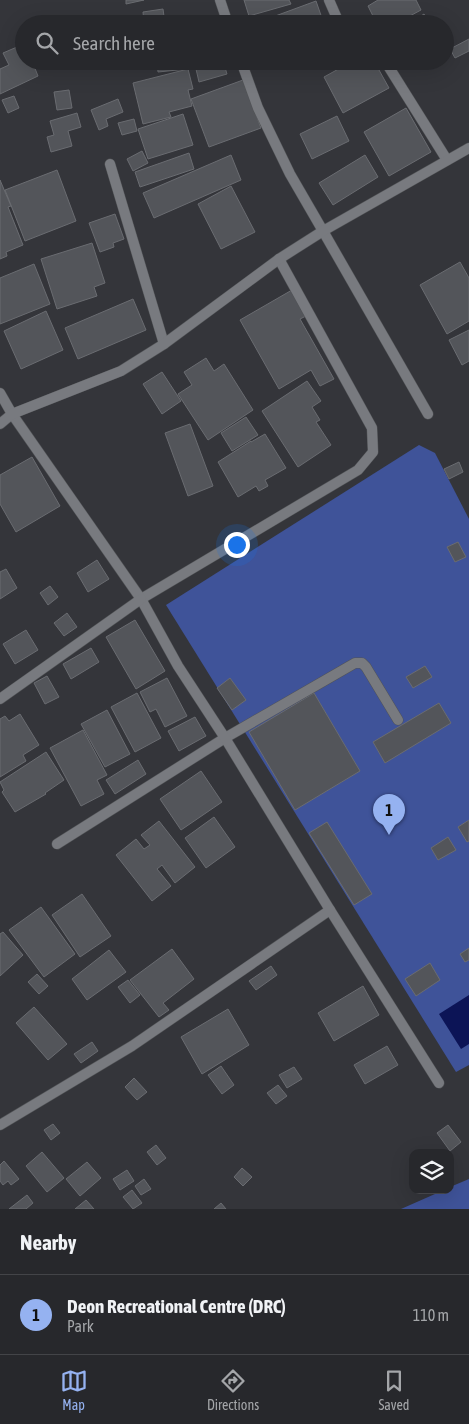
<!DOCTYPE html>
<html lang="en">
<head>
<meta charset="utf-8">
<style>
	:root { --surface:#27282c; --page:#2f3034; --text:#f1f3f6; --muted:#a4a6a9; --line:#434448; --accent:#95b2f1 }
	body { margin:0; font-family:"Asap Condensed",sans-serif; background:var(--page); color:var(--text) }
	.controls { position:absolute; right:15px; bottom:15px; display:grid; overflow:hidden; border-radius:10px; box-shadow:0 5px 20px #0002 }
	.controls button { width:45px; height:45px; display:grid; place-items:center; padding:0; border:0; border-bottom:1px solid var(--line); background:var(--surface); color:var(--text); font:25px sans-serif }
	.you { position:absolute; left:236px; top:544px; width:18px; height:18px; margin:-12px; border:4px solid #fff; border-radius:50%; background:#1a73e8; box-shadow:0 0 0 8px #1a73e833 }
	.badge { display:grid; place-items:center; width:32px; height:32px; border-radius:50%; background:var(--accent); color:#111; font-size:16px; font-weight:700 }
	.pin { position:absolute; translate:-50% -41px; filter:drop-shadow(0 1px 2px #0008) }
	.pin::after { content:''; position:absolute; top:26px; width:18px; height:15px; background:inherit; clip-path:polygon(0 0,100% 0,50% 100%) }
	.list { margin:0; padding:0; list-style:none }
	h2 { display:flex; justify-content:space-between; align-items:center; height:65px; margin:0; padding:0 20px; font-size:21px }
	h2 small { font-size:16px; font-weight:400; color:var(--muted) }
	.list li { display:grid; grid-template-columns:32px 1fr auto; gap:15px; align-items:center; box-sizing:border-box; height:80px; padding:0 20px; border-top:1px solid var(--line) }
	.list b { display:block; font-size:19px; white-space:nowrap }
	.list p { margin:0; font-size:16px; white-space:nowrap; color:var(--muted) }
	.list em { font-size:16px; font-style:normal; color:var(--muted) }
	.icon { flex:none; width:28px; height:28px; fill:none; stroke:currentColor; stroke-width:2; stroke-linecap:round; stroke-linejoin:round }
	.map { position:relative; flex:none; width:469px; height:1209px; overflow:hidden }
	.search { position:absolute; background:var(--surface); box-shadow:0 5px 20px #0002; left:15px; right:15px; top:15px; height:55px; display:flex; align-items:center; gap:12px; box-sizing:border-box; padding:0 18px; border-radius:28px; color:var(--muted); font-size:19px }
	.sheet { height:145px; background:var(--surface) }
	nav { display:flex; justify-content:space-around; align-items:center; box-sizing:border-box; height:70px; border-top:1px solid var(--line); background:var(--surface); font-size:14px; color:var(--muted) }
	nav a { display:grid; justify-items:center; gap:2px }
	nav .on { color:var(--accent) }
	.map>svg:first-child { display:block }
</style>
</head>
<body>
<div class="map">
<svg width="469" height="1209" viewBox="0 0 469 1209">
	<rect width="100%" height="100%" fill="#34353a"/>
	<g fill="#3f5399">
		<polygon points="419,445 435,453 469,519 469,1065 456,1072 166,605"/>
		<polygon points="469,1179 469,1209 401,1209 444,1190 450,1190 450,1187"/>
	</g>
	<polygon fill="#0c1456" points="469,995 469,1044 461,1049 439,1014"/>
	<g fill="#53555a" stroke="#6a6c71">
		<polygon points="126,0 144,0 126,4"/>
		<polygon points="244,0 289,0 291,4 249,16"/>
		<polygon points="378,0 416,0 421,10 395,24 377,24 368,6"/>
		<polygon points="316,1 324,24 260,24 259,22"/>
		<polygon points="163,9 165,24 144,24 143,12"/>
		<polygon points="424,14 430,24 409,24"/>
		<polygon points="469,39 469,51 455,58 450,49"/>
		<polygon points="24,44 24,61 44,61 34,66 38,76 0,94 0,69 9,65 3,53"/>
		<polygon points="157,61 186,61 187,69 158,72"/>
		<polygon points="223,61 227,74 199,82 196,69"/>
		<polygon points="322,61 341,61 326,68"/>
		<polygon points="353,61 374,61 389,88 343,113 324,77"/>
		<polygon points="405,61 416,61 408,67"/>
		<polygon points="188,69 193,89 188,90 192,106 169,112 171,117 143,124 133,83"/>
		<polygon points="243,80 261,128 209,147 191,99"/>
		<polygon points="69,90 72,108 57,110 54,92"/>
		<polygon points="14,96 19,108 8,113 2,100"/>
		<polygon points="118,99 123,112 106,119 108,126 99,130 91,110"/>
		<polygon points="406,108 431,152 389,176 364,132"/>
		<polygon points="77,113 81,127 68,131 72,146 51,152 47,137 54,135 50,121"/>
		<polygon points="183,114 193,145 148,159 138,129"/>
		<polygon points="337,116 349,141 312,159 300,134"/>
		<polygon points="134,119 137,131 122,135 118,123"/>
		<polygon points="142,151 148,163 133,171 127,159"/>
		<polygon points="189,153 194,169 140,187 135,172"/>
		<polygon points="231,155 241,180 154,218 143,193"/>
		<polygon points="365,155 378,177 333,205 319,183"/>
		<polygon points="57,170 76,221 25,241 5,190"/>
		<polygon points="0,180 11,206 8,207 23,245 6,252 7,256 0,259"/>
		<polygon points="231,186 255,232 221,249 198,204"/>
		<polygon points="115,214 124,239 113,243 114,247 100,252 89,223"/>
		<polygon points="92,243 105,283 94,287 97,296 57,309 41,259"/>
		<polygon points="460,262 469,278 469,321 447,334 420,285"/>
		<polygon points="34,264 50,304 0,324 0,278"/>
		<polygon points="292,290 306,316 300,319 334,379 320,386 311,370 279,389 240,320"/>
		<polygon points="133,299 146,330 78,359 65,328"/>
		<polygon points="46,311 63,350 21,369 4,331"/>
		<polygon points="469,330 469,361 462,365 449,340"/>
		<polygon points="206,358 214,371 224,364 253,410 208,440 178,394 192,385 184,372"/>
		<polygon points="162,372 181,401 162,414 143,384"/>
		<polygon points="307,381 321,401 312,407 320,420 316,422 331,445 298,467 262,411"/>
		<polygon points="246,417 258,435 232,451 221,433"/>
		<polygon points="190,424 213,486 188,496 165,433"/>
		<polygon points="265,434 286,468 265,480 268,486 259,491 256,486 238,497 218,462 251,441 251,442"/>
		<polygon points="32,457 60,506 16,532 0,504 0,475"/>
		<polygon points="459,462 463,472 449,479 444,469"/>
		<polygon points="458,542 466,557 455,562 447,547"/>
		<polygon points="97,560 109,579 88,592 77,573"/>
		<polygon points="6,569 17,588 0,599 0,572"/>
		<polygon points="50,586 58,597 48,605 40,593"/>
		<polygon points="67,613 77,627 64,636 54,623"/>
		<polygon points="135,620 165,671 136,689 106,637"/>
		<polygon points="26,630 38,650 15,664 3,644"/>
		<polygon points="91,648 99,662 71,679 63,664"/>
		<polygon points="425,666 432,677 413,688 406,677"/>
		<polygon points="47,676 59,697 45,704 34,683"/>
		<polygon points="167,678 187,716 165,727 156,709 150,712 140,692"/>
		<polygon points="230,678 246,700 232,710 217,688"/>
		<polygon points="137,693 161,738 135,752 111,707"/>
		<polygon points="314,693 360,771 295,810 249,732"/>
		<polygon points="439,703 451,723 385,763 373,742"/>
		<polygon points="107,710 130,754 105,767 81,724"/>
		<polygon points="20,714 39,745 23,755 26,761 0,777 0,719 5,716 9,721"/>
		<polygon points="195,717 206,736 179,751 168,731"/>
		<polygon points="83,730 107,775 97,780 104,794 81,806 50,748"/>
		<polygon points="46,752 64,780 45,793 46,794 15,812 2,792 4,790 0,782"/>
		<polygon points="138,760 146,774 115,794 106,780"/>
		<polygon points="201,771 222,802 181,830 160,799"/>
		<polygon points="214,817 235,847 206,868 185,838"/>
		<polygon points="469,820 469,841 467,842 458,827"/>
		<polygon points="159,821 195,867 175,883 162,865 157,869 171,886 152,901 116,855 136,839 144,849 150,845 141,835"/>
		<polygon points="327,822 372,894 354,905 309,833"/>
		<polygon points="448,837 456,850 438,860 431,848"/>
		<polygon points="82,894 111,936 80,957 52,915"/>
		<polygon points="41,907 75,954 44,977 9,930"/>
		<polygon points="3,932 23,955 0,976 0,934"/>
		<polygon points="469,948 469,960 465,962 460,954"/>
		<polygon points="172,949 194,979 163,1003 169,1010 159,1017 130,980"/>
		<polygon points="109,950 126,972 87,1000 72,979"/>
		<polygon points="430,963 440,980 416,996 405,979"/>
		<polygon points="271,966 277,975 256,990 249,981"/>
		<polygon points="37,974 48,986 39,994 28,982"/>
		<polygon points="128,980 140,995 130,1003 118,987"/>
		<polygon points="363,986 379,1015 334,1041 318,1013"/>
		<polygon points="34,1007 67,1044 48,1060 16,1023"/>
		<polygon points="228,1009 249,1045 202,1074 181,1037"/>
		<polygon points="92,1042 98,1051 81,1063 74,1054"/>
		<polygon points="387,1046 398,1065 365,1084 354,1065"/>
		<polygon points="221,1066 234,1085 222,1094 208,1075"/>
		<polygon points="294,1067 302,1079 287,1088 279,1075"/>
		<polygon points="134,1078 147,1092 137,1100 125,1087"/>
		<polygon points="278,1085 287,1096 276,1104 267,1093"/>
		<polygon points="53,1124 60,1133 51,1140 44,1130"/>
		<polygon points="448,1125 461,1142 450,1151 437,1133"/>
		<polygon points="156,1145 166,1158 157,1165 147,1152"/>
		<polygon points="42,1152 64,1178 47,1192 26,1166"/>
		<polygon points="4,1161 19,1179 11,1185 8,1181 3,1185 0,1181 0,1165"/>
		<polygon points="87,1162 101,1178 80,1196 66,1179"/>
		<polygon points="242,1168 252,1177 243,1186 234,1177"/>
		<polygon points="127,1170 134,1181 120,1190 113,1179"/>
		<polygon points="144,1179 151,1189 141,1195 135,1186"/>
		<polygon points="132,1190 142,1203 133,1209 123,1197"/>
		<polygon points="27,1195 33,1203 26,1209 9,1209"/>
		<polygon points="86,1200 94,1209 75,1209"/>
		<polygon points="221,1203 226,1209 214,1209"/>
	</g>
	<g fill="none" stroke-linecap="round" stroke-linejoin="round">
		<g stroke="#525457" stroke-width="11">
			<g id="service">
				<polyline points="385,61 447,160"/>
				<polyline points="110,164 164,344"/>
				<polyline points="323,231 428,414"/>
				<polyline points="141,599 358,470 373,452 372,428 279,259"/>
				<polyline points="57,844 225,738 355,663 362,663 366,667 398,720"/>
			</g>
		</g>
		<g stroke="#525457" stroke-width="11">
			<g id="minor">
				<polyline points="220,0 228,24"/>
				<polyline points="329,0 339,23"/>
				<polyline points="241,61 258,108 290,174 323,231"/>
				<polyline points="0,393 12,414 141,599 178,666 225,738 330,910 439,1083"/>
				<polyline points="0,424 12,414 121,371 164,344 279,259 323,231 469,148"/>
				<polyline points="0,699 141,599"/>
				<polyline points="0,1125 132,1046 330,910"/>
			</g>
		</g>
		<use href="#service" stroke="#787a7f" stroke-width="10"/>
		<use href="#minor" stroke="#787a7f" stroke-width="10"/>
	</g>
</svg>
<div class="controls">
<button><svg class="icon" aria-label="layers" viewBox="0 0 24 24"><path d="M12 4l9 5-9 5-9-5zM3 14l9 5 9-5"/></svg></button>
</div>
<div class="you"></div>
<div class="pin badge" style="left:389px;top:835px">1</div>
<div class="search"><svg class="icon" aria-label="search" viewBox="0 0 24 24"><circle cx="10" cy="10" r="6"/><path d="M15 15l6 6"/></svg>Search here</div>
</div>
<section class="sheet">
<h2>Nearby<small></small></h2>
<ul class="list">
<li><span class="badge">1</span><div><b>Deon Recreational Centre (DRC)</b><p>Park</p></div><em>110 m</em></li>
</ul>
</section>
<nav>
<a class="on"><svg class="icon" aria-label="map" viewBox="0 0 24 24"><path d="M3 6l6-2 6 2 6-2v14l-6 2-6-2-6 2zM9 4v14M15 6v14"/></svg>Map</a>
<a><svg class="icon" aria-label="directions" viewBox="0 0 24 24"><path d="M12 3l9 9-9 9-9-9zM9 14v-3h6M13 9l2 2-2 2"/></svg>Directions</a>
<a><svg class="icon" aria-label="saved" viewBox="0 0 24 24"><path d="M7 4h10v16l-5-4-5 4z"/></svg>Saved</a>
</nav>
</body>
</html>
